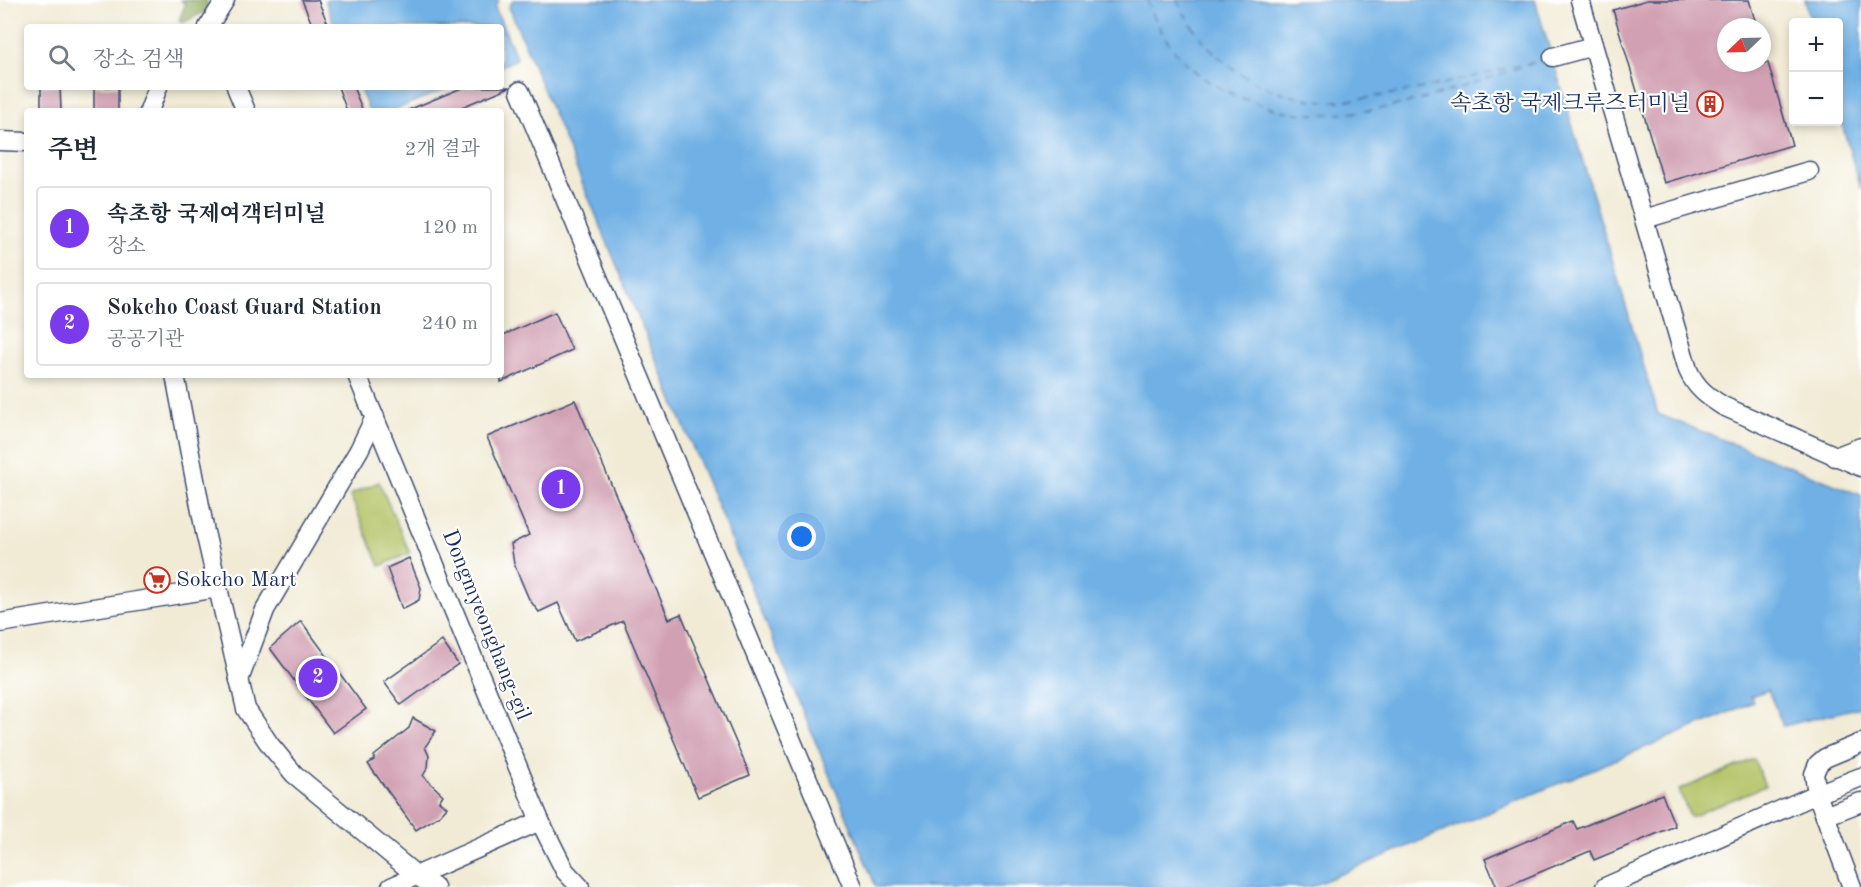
<!DOCTYPE html>
<html lang="ko">
<head>
<meta charset="utf-8">
<style>
	:root { --surface:#fff; --page:#f6f6f7; --text:#1f2937; --muted:#747a83; --line:#e0e1e3; --accent:#7c3aed }
	body { margin:0; font-family:"Old Standard TT","Noto Serif KR",serif; background:var(--page); color:var(--text) }
	.controls { position:absolute; right:18px; top:18px; display:grid; overflow:hidden; border-radius:6px; box-shadow:0 3px 9px #0003 }
	.controls button { width:54px; height:54px; display:grid; place-items:center; padding:0; border:0; border-bottom:2px solid var(--line); background:var(--surface); color:var(--text); font:30px sans-serif }
	.compass { position:absolute; left:1717px; top:18px; width:54px; height:54px; border-radius:50%; background:var(--surface); box-shadow:0 3px 9px #0003; rotate:247deg }
	.you { position:absolute; left:802px; top:537px; width:21px; height:21px; margin:-15px; border:4px solid #fff; border-radius:50%; background:#1a73e8; box-shadow:0 0 0 9px #1a73e833 }
	.badge { display:grid; place-items:center; width:39px; height:39px; border-radius:50%; background:var(--accent); color:#fff; font-size:20px; font-weight:700 }
	.pin { position:absolute; translate:-50% -50%; border:3px solid #fff; box-shadow:0 2px 6px #0006 }
	.list { margin:0; padding:0; list-style:none }
	h2 { display:flex; justify-content:space-between; align-items:center; height:78px; margin:0; padding:0 24px; font-size:26px }
	h2 small { font-size:20px; font-weight:400; color:var(--muted) }
	.list li { display:grid; grid-template-columns:39px 1fr auto; gap:18px; align-items:center; box-sizing:border-box; height:84px; margin:0 12px 12px; padding:0 12px; border:2px solid var(--line); border-radius:6px }
	.list b { display:block; font-size:22px; white-space:nowrap }
	.list p { margin:0; font-size:20px; white-space:nowrap; color:var(--muted) }
	.list em { font-size:20px; font-style:normal; color:var(--muted) }
	.icon { flex:none; width:33px; height:33px; fill:none; stroke:currentColor; stroke-width:2; stroke-linecap:round; stroke-linejoin:round }
	.map { position:relative; flex:none; width:1861px; height:887px; overflow:hidden }
	.search { position:absolute; background:var(--surface); box-shadow:0 3px 9px #0003; left:24px; top:24px; width:480px; height:66px; display:flex; align-items:center; gap:15px; box-sizing:border-box; padding:0 21px; border-radius:6px; color:var(--muted); font-size:22px }
	.panel { position:absolute; background:var(--surface); box-shadow:0 3px 9px #0003; left:24px; top:108px; width:480px; height:270px; border-radius:6px }
	.map>svg:first-child { display:block }
</style>
</head>
<body>
<div class="map">
<svg width="1861" height="887" viewBox="0 0 1861 887">
	<rect width="100%" height="100%" fill="#fff"/>
	<filter id="ink" filterUnits="userSpaceOnUse"><feTurbulence type="fractalNoise" baseFrequency=".0167" numOctaves="2"/><feDisplacementMap in="SourceGraphic" scale="12" xChannelSelector="R" yChannelSelector="G"/><feConvolveMatrix kernelMatrix="1 2 1 2 8 2 1 2 1" color-interpolation-filters="sRGB"/></filter>
	<filter id="wash" filterUnits="userSpaceOnUse"><feTurbulence type="fractalNoise" baseFrequency=".008" numOctaves="4" result="noise"/><feDisplacementMap in="SourceGraphic" scale="24" xChannelSelector="R" yChannelSelector="G"/><feGaussianBlur stdDeviation="1.35" result="paint"/><feColorMatrix in="noise" values="0 0 0 0 0 0 0 0 0 0 0 0 0 0 0 0 0 1.4 0 .05"/><feComposite in="paint" operator="in"/></filter>
	<g filter="url(#wash)">
		<rect width="100%" height="100%" fill="#f1ebd5"/>
		<g fill="#b3c366" stroke="#677962" stroke-width="1.5">
			<polygon points="379,482 410,553 380,566 350,495"/>
			<polygon points="1754,759 1765,786 1690,817 1679,790"/>
		</g>
		<polygon fill="#8ea95b" stroke="#546c5c" stroke-width="1.5" points="181,0 206,0 208,7 205,12 182,23 179,20 185,5"/>
		<g fill="#70b0e4" stroke="#4670a1" stroke-width="1.5">
			<polygon points="325,0 499,0 495,7 517,59 501,66 501,27 335,27"/>
			<polygon points="513,0 1535,0 1658,414 1861,495 1861,707 1783,726 1768,690 1751,696 1753,702 1728,713 1310,887 876,887 509,7"/>
			<polygon points="1805,0 1861,0 1861,189 1839,114 1838,22 1811,22"/>
			<polygon points="359,87 450,87 392,111 369,111"/>
		</g>
		<g fill="none" stroke-linecap="round" stroke-linejoin="round">
			<g stroke="#395c8d" stroke-width="1.5" stroke-dasharray="8 6" stroke-linecap="butt">
				<path d="M1147 0C1164 46 1192 78 1237 96 1260 105 1283 113 1308 114 1389 118 1470 83 1546 59"/>
				<path d="M1177 0C1208 62 1259 97 1329 101 1345 102 1363 98 1379 96 1433 88 1487 73 1540 60"/>
			</g>
		</g>
		<g id="blocks">
			<g fill="#d1a0b2">
				<polygon points="302,0 318,0 329,27 313,27"/>
				<polygon points="1647,0 1749,0 1757,27 1726,27 1726,63 1768,63 1792,145 1664,183 1613,10"/>
				<polygon points="41,87 60,87 61,111 41,111"/>
				<rect x="94" y="87" width="24" height="24"/>
				<polygon points="338,87 353,87 363,111 347,111"/>
				<polygon points="464,87 510,87 452,111 406,111"/>
				<polygon points="555,312 572,350 501,382 501,336"/>
				<polygon points="575,400 669,619 681,614 750,775 698,797 623,621 575,641 558,603 539,612 529,599 514,564 511,544 529,535 487,437"/>
				<polygon points="409,558 421,588 419,600 402,609 387,568"/>
				<polygon points="301,621 366,709 333,733 270,648"/>
				<polygon points="442,641 458,664 401,705 384,682"/>
				<polygon points="413,718 436,731 425,747 429,756 428,767 423,776 443,795 439,801 447,807 439,816 416,830 368,764 374,760 374,756 409,728"/>
				<polygon points="1662,794 1675,826 1594,860 1590,851 1505,887 1497,887 1485,859 1573,821 1577,829"/>
			</g>
		</g>
	</g>
	<g filter="url(#ink)">
		<use href="#blocks" fill-opacity="0" stroke="#3b4b70" stroke-width="1.5"/>
		<g fill="none" stroke-linecap="round" stroke-linejoin="round">
			<g stroke="#3b4b70" stroke-width="21">
				<g id="minor">
					<path d="M1580 0 1688 370C1696 388 1707 396 1723 406L1861 467"/>
					<polyline points="208,27 225,0"/>
					<polyline points="1553,57 1593,46"/>
					<polyline points="236,87 246,111"/>
					<polyline points="520,91 853,887"/>
					<polyline points="149,111 158,87"/>
					<polyline points="0,141 27,142"/>
					<polyline points="1644,219 1809,171"/>
					<polyline points="175,375 205,532 246,709 270,745 294,774 417,876 435,887"/>
					<polyline points="357,375 540,821 565,871 580,887"/>
					<polyline points="1835,457 1861,447"/>
					<polyline points="0,623 218,588"/>
					<polyline points="239,680 265,610 359,450 375,417"/>
					<polyline points="1825,816 1861,802"/>
					<polyline points="391,887 540,821"/>
					<polyline points="1605,887 1817,794 1861,777"/>
					<polyline points="1852,887 1817,794 1814,774 1818,764 1825,758 1861,743"/>
				</g>
			</g>
			<use href="#minor" stroke="#fff" stroke-width="18"/>
		</g>
	</g>
	<defs>
		<g id="building-ring" transform="scale(1.35)"><circle r="9.5" fill="#fff" stroke="#c8321e" stroke-width="1.5"/><path d="M-4-6H4V6H1V3H-1V6H-4ZM-2.5-4.3h1.7v1.8h-1.7ZM.8-4.3h1.7v1.8H.8ZM-2.5-1h1.7V.8h-1.7ZM.8-1h1.7V.8H.8Z" fill="#c8321e"/></g>
		<g id="supermarket-ring" transform="scale(1.35)"><circle r="9.5" fill="#fff" stroke="#c8321e" stroke-width="1.5"/><path d="M-6-5.5h2.5l.6 2H6L4.5 2H-2.5L-4.4-4H-6ZM-1.5 3.2a1.3 1.3 0 1 0 .1 0ZM3 3.2a1.3 1.3 0 1 0 .1 0Z" fill="#c8321e"/></g>
	</defs>
	<g fill-rule="evenodd">
		<use href="#building-ring" x="1710" y="104"/>
		<use href="#supermarket-ring" x="157" y="580"/>
	</g>
	<g text-anchor="middle" dominant-baseline="central" stroke-width="4.5" stroke-linejoin="round" paint-order="stroke">
		<g font-size="22" fill="#1b2f5e" stroke="#fff" text-anchor="end">
			<text x="1690" y="104">속초항 국제크루즈터미널</text>
			<text x="176" y="580" text-anchor="start">Sokcho Mart</text>
		</g>
		<g font-size="22" fill="#1b2f5e" stroke="#fff">
			<text transform="translate(486 625) rotate(68)">Dongmyeonghang-gil</text>
		</g>
	</g>
</svg>
<div class="controls">
<button>+</button>
<button>−</button>
</div>
<svg class="compass" viewBox="-18 -18 36 36"><path d="M0-13l5 13h-10z" fill="#e53935"/><path d="M0 13l5-13h-10z" fill="#747a83"/></svg>
<div class="you"></div>
<div class="pin badge" style="left:561px;top:489px">1</div>
<div class="pin badge" style="left:318px;top:678px">2</div>
<div class="search"><svg class="icon" aria-label="search" viewBox="0 0 24 24"><circle cx="10" cy="10" r="6"/><path d="M15 15l6 6"/></svg>장소 검색</div>
<section class="panel">
<h2>주변<small>2개 결과</small></h2>
<ul class="list">
<li><span class="badge">1</span><div><b>속초항 국제여객터미널</b><p>장소</p></div><em>120 m</em></li>
<li><span class="badge">2</span><div><b>Sokcho Coast Guard Station</b><p>공공기관</p></div><em>240 m</em></li>
</ul>
</section>
</div>
</body>
</html>
